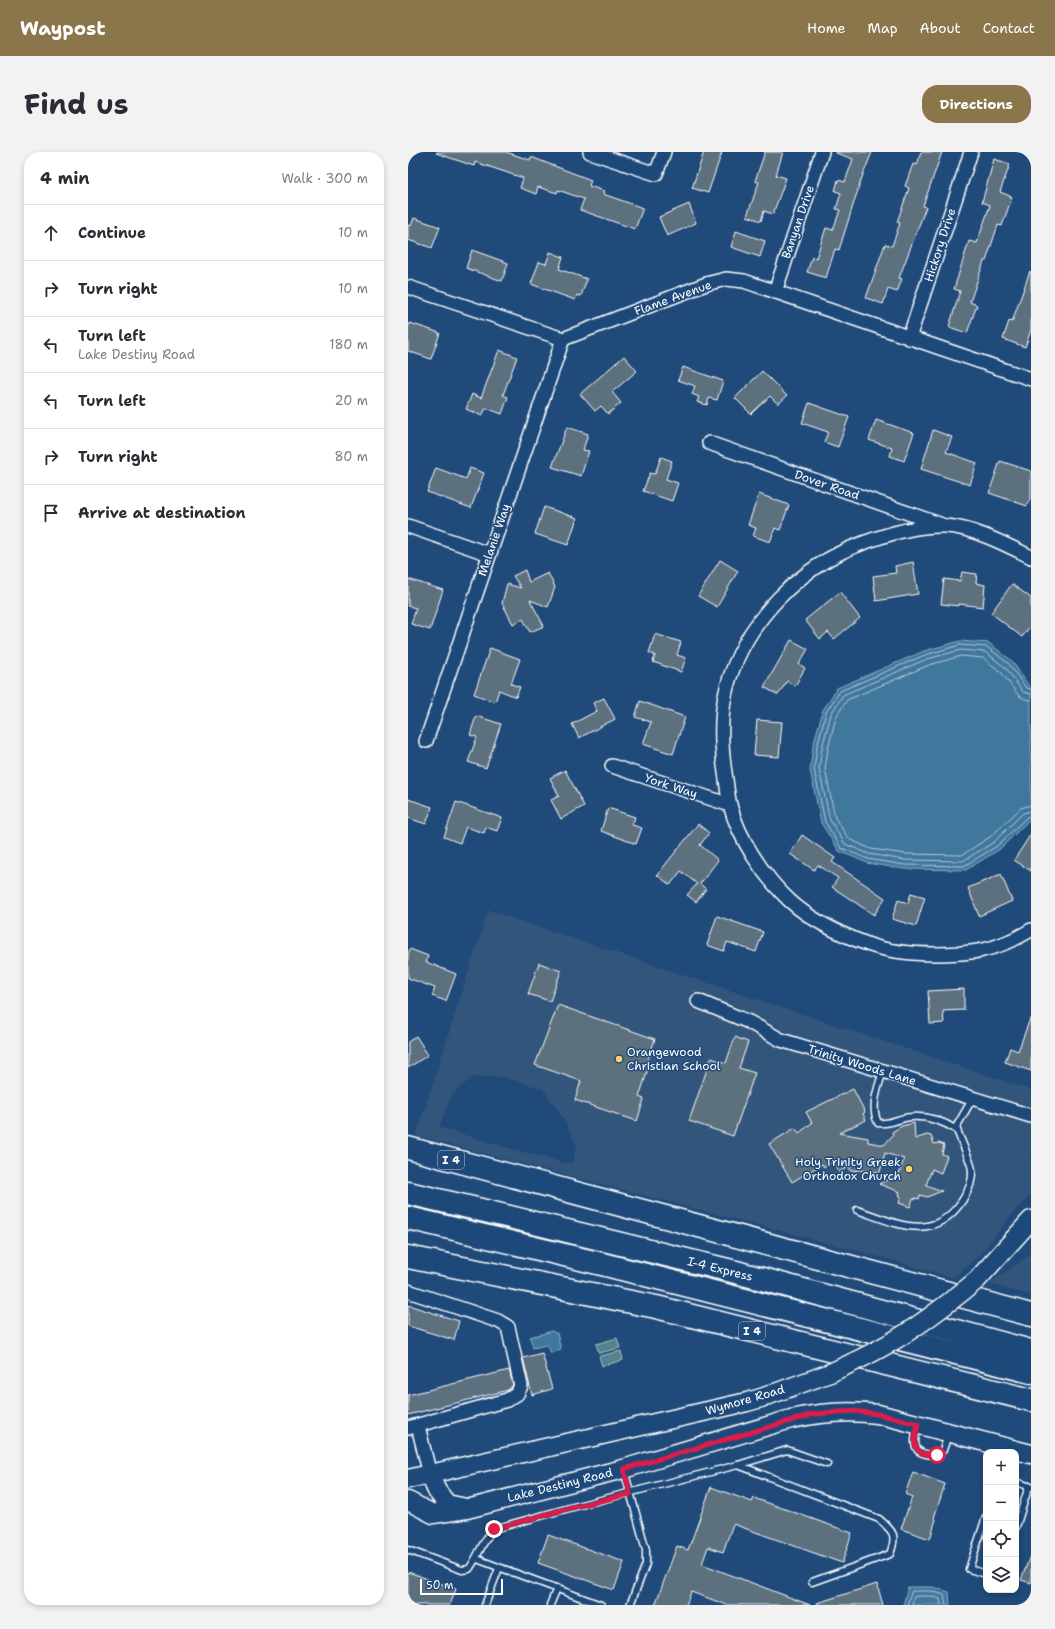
<!DOCTYPE html>
<html lang="en">
<head>
<meta charset="utf-8">
<style>
	:root { --surface:#fff; --page:#f2f2f3; --text:#2b2b33; --muted:#7c7c81; --line:#e1e1e2; --accent:#8a764a }
	body { margin:0; font-family:"Shantell Sans",sans-serif; background:var(--page); color:var(--text) }
	.controls { position:absolute; right:12px; bottom:12px; display:grid; overflow:hidden; border-radius:8px; box-shadow:0 2px 6px #0003 }
	.controls button { width:36px; height:36px; display:grid; place-items:center; padding:0; border:0; border-bottom:1px solid var(--line); background:var(--surface); color:var(--text); font:20px sans-serif }
	.scale { position:absolute; left:12px; bottom:10px; width:83px; box-sizing:border-box; padding-left:4px; border:2px solid #fff; border-top:0; font-size:11px; line-height:14px; white-space:nowrap; color:#fff; -webkit-text-stroke:3px #1f4a7a; paint-order:stroke }
	.stop { position:absolute; width:12px; height:12px; margin:-9px; border:3px solid #e11d48; border-radius:50%; background:#fff }
	.stop.end { background:#e11d48; border-color:#fff; box-shadow:0 1px 4px #0008 }
	.list { margin:0; padding:0; list-style:none }
	h2 { display:flex; justify-content:space-between; align-items:center; height:52px; margin:0; padding:0 16px; font-size:17px }
	h2 small { font-size:13px; font-weight:400; color:var(--muted) }
	.list li { display:grid; grid-template-columns:26px 1fr auto; gap:12px; align-items:center; box-sizing:border-box; height:56px; padding:0 16px; border-top:1px solid var(--line) }
	.list b { display:block; font-size:15px; white-space:nowrap }
	.list p { margin:0; font-size:13px; white-space:nowrap; color:var(--muted) }
	.list em { font-size:13px; font-style:normal; color:var(--muted) }
	.icon { flex:none; width:22px; height:22px; fill:none; stroke:currentColor; stroke-width:2; stroke-linecap:round; stroke-linejoin:round }
	.map { position:relative; flex:none; width:623px; height:1453px; overflow:hidden; border-radius:16px }
	header { display:flex; align-items:center; gap:24px; box-sizing:border-box; height:56px; padding:0 20px; background:var(--accent); color:#fff }
	header strong { font-size:19px }
	nav { display:flex; gap:22px; margin-inline-start:auto; font-size:14px }
	.intro { display:flex; align-items:center; justify-content:space-between; box-sizing:border-box; height:96px; padding:0 24px }
	h1 { margin:0; font-size:28px }
	.button { padding:10px 18px; border-radius:16px; background:var(--accent); color:#fff; font-size:14px; font-weight:700 }
	main { display:flex; gap:24px; padding:0 24px }
	aside { flex:1; background:var(--surface); border-radius:16px; box-shadow:0 2px 6px #0003 }
	.map>svg:first-child { display:block }
</style>
</head>
<body>
<header>
<strong>Waypost</strong>
<nav><a>Home</a><a>Map</a><a>About</a><a>Contact</a></nav>
</header>
<div class="intro"><h1>Find us</h1><a class="button">Directions</a></div>
<main>
<aside>
<h2>4 min<small>Walk · 300 m</small></h2>
<ul class="list">
<li><svg class="icon" aria-label="ahead" viewBox="0 0 24 24"><path d="M12 20V5M6 11l6-6 6 6"/></svg><div><b>Continue</b></div><em>10 m</em></li>
<li><svg class="icon" aria-label="right" viewBox="0 0 24 24"><path d="M7 20v-9h11M14 6l5 5-5 5"/></svg><div><b>Turn right</b></div><em>10 m</em></li>
<li><svg class="icon" aria-label="left" viewBox="0 0 24 24"><path d="M17 20v-9H6M10 6l-5 5 5 5"/></svg><div><b>Turn left</b><p>Lake Destiny Road</p></div><em>180 m</em></li>
<li><svg class="icon" aria-label="left" viewBox="0 0 24 24"><path d="M17 20v-9H6M10 6l-5 5 5 5"/></svg><div><b>Turn left</b></div><em>20 m</em></li>
<li><svg class="icon" aria-label="right" viewBox="0 0 24 24"><path d="M7 20v-9h11M14 6l5 5-5 5"/></svg><div><b>Turn right</b></div><em>80 m</em></li>
<li><svg class="icon" aria-label="arrive" viewBox="0 0 24 24"><path d="M6 21V4h12l-3 4 3 4H6"/></svg><div><b>Arrive at destination</b></div></li>
</ul>
</aside>
<div class="map">
<svg width="623" height="1453" viewBox="0 0 623 1453">
	<rect width="100%" height="100%" fill="#1f4a7a"/>
	<filter id="ink" filterUnits="userSpaceOnUse"><feTurbulence type="fractalNoise" baseFrequency=".025" numOctaves="2"/><feDisplacementMap in="SourceGraphic" scale="8" xChannelSelector="R" yChannelSelector="G"/><feConvolveMatrix kernelMatrix="1 2 1 2 8 2 1 2 1" color-interpolation-filters="sRGB"/></filter>
	<g filter="url(#ink)">
		<g fill="#32557b" fill-rule="evenodd">
			<path d="M80 758 623 938V958L376 883 343 865 286 842 282 852 338 875 372 894 623 971V1044L609 1056 576 1098 546 1126 480 1107 8 984ZM65 925H95L135 937 155 966 169 995 164 1011H157L93 994 31 975 45 941Z"/>
			<polygon points="623,1100 623,1143 581,1132 620,1104"/>
		</g>
		<g fill="#54828c" stroke="#aac0c6">
			<polygon points="209,1186 212,1196 191,1201 188,1192"/>
			<polygon points="213,1199 215,1208 194,1214 191,1204"/>
		</g>
		<g fill="#40779d" stroke="#8cadc4">
			<polygon points="552,489 581,491 604,509 623,537 623,666 592,697 558,718 496,717 459,711 431,699 413,671 402,618 405,594 415,558 429,536 516,499"/>
			<polygon points="144,1179 147,1181 149,1181 153,1198 143,1201 140,1194 138,1193 125,1196 122,1185"/>
			<polygon points="500,1435 525,1435 541,1440 542,1453 495,1453"/>
		</g>
		<g fill="none" stroke-linecap="round" stroke-linejoin="round">
			<g stroke="#b3c9d8" stroke-width="1">
				<polyline points="623,537 618,536 601,512 579,495 552,493 517,503 432,539 418,560 409,595 406,617 417,670 433,696 460,707 497,713 556,714 589,694 619,665 623,664"/>
				<polyline points="623,542 615,540 598,516 577,500 553,498 519,507 435,543 423,562 414,596 411,617 422,668 437,692 461,702 497,708 555,709 586,690 615,661 623,659"/>
				<polyline points="623,548 617,547 611,544 593,520 575,506 553,504 521,513 439,548 428,565 420,597 417,617 427,666 441,687 463,697 498,702 554,703 582,685 613,656 623,653"/>
				<polyline points="499,1453 503,1441 504,1439 524,1439 536,1443 538,1453"/>
				<polyline points="504,1453 506,1445 508,1444 523,1444 532,1447 533,1453"/>
			</g>
		</g>
		<g fill="#5d6f7e" stroke="#fff">
			<polygon points="29,0 98,0 122,8 123,5 183,28 181,34 196,39 195,42 235,56 227,77 172,58 176,47 150,38 149,41 130,35 128,42 112,36 115,26 67,10 66,14 28,1"/>
			<polygon points="296,0 314,0 300,41 284,36"/>
			<polygon points="357,0 375,0 368,23 378,26 365,62 356,59 353,69 339,64 351,30 347,29"/>
			<polygon points="428,0 464,0 453,28 431,98 427,97 418,126 399,120 404,105 408,106 418,76 425,78 432,58 428,57 433,41 427,39 430,28 437,30 445,7 428,1"/>
			<polygon points="513,0 534,0 515,54 518,55 491,126 494,127 489,140 480,137 475,152 458,146 477,92 484,94 492,71 489,70 501,36 497,34 505,12 509,13"/>
			<polygon points="586,7 602,12 592,40 604,45 594,74 590,73 578,109 576,109 562,150 569,153 559,181 541,175 552,139 546,137 561,89 569,91 582,53 574,50"/>
			<polygon points="281,52 288,71 259,84 251,65"/>
			<polygon points="6,66 32,75 24,96 0,88 0,73 3,74"/>
			<polygon points="328,79 357,89 352,105 323,95"/>
			<polygon points="64,98 100,111 94,129 58,116"/>
			<polygon points="142,100 155,105 151,117 179,127 173,144 169,143 167,148 123,132 131,110 138,112"/>
			<polygon points="622,119 623,120 623,178 617,195 595,187 601,169 604,170"/>
			<polygon points="2,171 32,181 23,207 0,199 0,176"/>
			<polygon points="91,198 109,205 95,243 100,245 94,262 78,256 74,264 58,257 64,242 73,246"/>
			<polygon points="216,204 229,219 204,240 213,251 200,262 193,254 187,259 172,242"/>
			<polygon points="275,215 315,229 309,248 301,246 299,253 289,250 291,245 284,242 287,234 270,228"/>
			<polygon points="354,219 379,244 370,252 362,244 343,262 327,246"/>
			<polygon points="401,251 441,265 430,295 416,290 420,280 394,271"/>
			<polygon points="468,268 506,281 496,309 482,304 484,296 461,288"/>
			<polygon points="159,275 180,282 175,298 181,299 173,324 144,315"/>
			<polygon points="525,278 544,285 538,300 569,311 562,333 513,317"/>
			<polygon points="253,305 264,309 258,327 270,331 264,349 235,339 242,321 247,322"/>
			<polygon points="592,309 623,319 623,344 619,354 581,341"/>
			<polygon points="28,316 58,327 62,316 76,321 63,356 19,340"/>
			<polygon points="351,342 381,353 372,378 367,376 362,390 345,384 348,376 340,373"/>
			<polygon points="136,355 169,366 160,393 127,382"/>
			<polygon points="312,408 330,419 309,455 290,444"/>
			<polygon points="505,410 510,442 468,449 465,424 488,421 487,414"/>
			<polygon points="117,418 121,430 140,421 147,435 140,455 122,448 136,474 122,480 115,467 105,472 94,451 99,432 113,436 105,424"/>
			<polygon points="554,420 569,422 568,431 577,433 575,455 551,452 551,454 533,452 536,427 552,429"/>
			<polygon points="0,427 35,438 22,478 3,472 8,456 0,454"/>
			<polygon points="604,432 623,446 623,473 614,485 583,461"/>
			<polygon points="432,440 452,466 426,487 420,480 412,487 397,468"/>
			<polygon points="247,482 273,490 269,503 278,506 273,520 245,510 247,503 241,501"/>
			<polygon points="383,488 400,497 391,512 397,516 387,534 379,529 370,543 356,535"/>
			<polygon points="82,496 112,507 103,532 112,535 108,545 91,538 87,550 66,542"/>
			<polygon points="196,546 207,567 171,586 164,572 189,559 185,551"/>
			<polygon points="232,549 277,565 265,602 235,592 243,570 227,565"/>
			<polygon points="68,564 93,572 78,616 60,610 69,585 62,583"/>
			<polygon points="349,568 374,570 371,605 346,603"/>
			<polygon points="157,618 176,654 153,667 143,648 151,644 142,626"/>
			<polygon points="0,647 24,655 18,672 0,666"/>
			<polygon points="48,650 94,666 89,679 78,675 76,681 58,675 52,691 36,685"/>
			<polygon points="200,656 227,665 224,673 234,676 228,692 193,679"/>
			<polygon points="290,672 301,681 292,693 310,708 292,732 298,737 288,750 279,743 289,732 273,719 262,733 249,723"/>
			<polygon points="623,682 623,719 606,708"/>
			<polygon points="394,683 427,706 424,710 477,746 466,763 424,735 430,726 410,713 406,718 382,702"/>
			<polygon points="593,722 604,749 571,764 560,736"/>
			<polygon points="503,741 517,745 508,774 484,767 490,748 500,751"/>
			<polygon points="309,764 355,780 348,800 319,790 316,799 299,793"/>
			<polygon points="2,797 20,804 18,810 48,822 38,849 24,844 27,836 0,826 0,802"/>
			<polygon points="131,811 153,819 142,849 120,842"/>
			<polygon points="556,837 556,858 535,859 536,871 522,872 520,839"/>
			<polygon points="150,853 247,887 238,913 241,914 231,945 236,947 229,969 167,948 173,929 127,913"/>
			<polygon points="622,867 623,867 623,919 597,910 602,896 610,899"/>
			<polygon points="8,884 20,903 0,916 0,890"/>
			<polygon points="327,885 340,890 331,916 347,921 325,984 281,969 303,906 318,911"/>
			<polygon points="445,937 457,960 455,962 458,968 431,981 460,986 460,990 476,993 485,983 484,980 494,974 506,971 507,987 519,983 523,984 526,992 531,991 536,993 534,1002 539,1004 533,1021 524,1017 518,1033 534,1039 519,1045 512,1043 511,1047 507,1046 507,1048 505,1047 502,1055 491,1051 493,1044 491,1043 492,1040 471,1032 491,1022 496,1007 477,1001 472,1020 451,1018 442,1019 442,1014 431,1020 425,1010 416,1015 414,1012 384,1030 361,992 387,976 391,981 404,971 398,960"/>
			<polygon points="0,1153 51,1169 46,1188 0,1174"/>
			<polygon points="134,1201 144,1237 124,1243 115,1206"/>
			<polygon points="101,1218 105,1233 100,1238 0,1263 0,1243"/>
			<polygon points="505,1320 537,1332 526,1366 528,1367 522,1387 493,1377 504,1345 497,1342"/>
			<polygon points="303,1335 344,1350 346,1346 444,1381 434,1411 325,1372 315,1400 300,1395 294,1412 402,1453 319,1453 283,1440 278,1453 247,1453 269,1394 280,1398"/>
			<polygon points="140,1383 216,1410 206,1438 130,1411"/>
			<polygon points="622,1404 623,1404 623,1431 613,1428"/>
			<polygon points="0,1420 48,1437 42,1453 0,1453"/>
			<polygon points="469,1432 475,1453 410,1453 409,1451"/>
		</g>
		<g fill="none" stroke-linecap="round" stroke-linejoin="round">
			<g stroke="#fff" stroke-width="9">
				<g id="lane">
					<polyline points="547,977 565,946"/>
					<path d="M449 1058C488 1071 525 1092 554 1049 560 1040 565 1029 564 1018 563 1009 552 987 549 978 536 970 519 964 504 965 492 965 483 973 470 971 462 954 470 936 475 919"/>
					<path d="M509 1274C505 1295 505 1303 529 1303L535 1298 540 1283"/>
					<polyline points="330,1313 379,1298 419,1312"/>
					<polyline points="216,1318 238,1398 238,1412 222,1453"/>
					<polyline points="608,1330 623,1335"/>
					<polyline points="578,1365 561,1417 578,1422"/>
					<polyline points="608,1375 621,1334"/>
					<path d="M0 1398 54 1418 61 1417C71 1404 74 1388 86 1377L165 1355 330 1313 471 1367C486 1380 489 1383 482 1402L404 1430"/>
					<polyline points="69,1407 193,1453"/>
					<polyline points="77,1453 91,1416"/>
					<polyline points="142,1453 149,1436"/>
				</g>
			</g>
			<g stroke="#fff" stroke-width="16">
				<g id="street">
					<polyline points="182,0 248,22 256,0"/>
					<polyline points="0,135 155,187 298,132 318,127 336,129 623,227"/>
					<polyline points="367,140 414,0"/>
					<polyline points="501,186 563,0"/>
					<polyline points="301,291 534,373"/>
					<polyline points="0,374 81,402"/>
					<path d="M623 405C599 393 564 375 537 374 511 373 479 382 455 391 392 414 337 469 319 535 311 565 313 597 318 627 319 635 320 645 322 653 331 687 356 725 382 749 404 769 434 783 462 793 491 803 523 803 553 801 560 800 568 800 575 798 593 794 608 787 623 778"/>
					<polyline points="18,589 155,187"/>
					<polyline points="204,614 322,653"/>
					<polyline points="290,849 341,870 373,888 623,964"/>
					<polyline points="0,1139 90,1169 100,1175 113,1234 109,1242 99,1248 0,1276"/>
					<polyline points="10,1274 22,1323"/>
				</g>
			</g>
			<g stroke="#fff" stroke-width="21">
				<g id="secondary">
					<polyline points="569,1128 623,1068"/>
					<polyline points="22,1323 29,1339 39,1352 58,1356"/>
					<polyline points="0,1327 339,1250 353,1246 422,1221"/>
					<path d="M0 1349 25 1362 59 1357 215 1317 383 1267C413 1260 439 1258 470 1262L623 1302"/>
				</g>
			</g>
			<g stroke="#fff" stroke-width="25">
				<g id="highway">
					<polyline points="0,996 623,1163"/>
					<polyline points="0,1041 73,1058 332,1121 623,1199"/>
					<polyline points="0,1066 198,1113 623,1220"/>
					<polyline points="0,1105 248,1155 623,1248"/>
				</g>
			</g>
			<use href="#lane" stroke="#1f4a7a" stroke-width="6"/>
			<use href="#street" stroke="#1f4a7a" stroke-width="13"/>
			<use href="#secondary" stroke="#1f4a7a" stroke-width="18"/>
			<use href="#highway" stroke="#1f4a7a" stroke-width="22"/>
			<g stroke="#fff" stroke-width="21" stroke-linecap="butt">
				<path id="secondary-bridge" d="M422 1221C442 1212 461 1203 480 1192 512 1174 541 1151 569 1128"/>
			</g>
			<use href="#secondary-bridge" stroke="#1f4a7a" stroke-width="18"/>
		</g>
	</g>
	<g fill="none" stroke-linecap="round" stroke-linejoin="round" filter="url(#ink)">
		<path stroke="#e11d48" stroke-width="5" d="M86 1377 165 1355 222 1342 216 1317 406 1262 446 1259 470 1262 510 1272C505 1293 503 1303 529 1303"/>
	</g>
	<g fill="#ffd166" stroke="#1f4a7a" stroke-width="1.5">
		<circle cx="211" cy="907" r="4"/>
		<circle cx="501" cy="1017" r="4"/>
	</g>
	<g text-anchor="middle" dominant-baseline="central" stroke-width="3" stroke-linejoin="round" paint-order="stroke">
		<g fill="#1f4a7a" stroke="#bcc9d7" stroke-width="1">
			<rect x="30" y="999" width="26" height="18" rx="3"/>
			<rect x="331" y="1170" width="26" height="18" rx="3"/>
		</g>
		<g font-size="11" font-weight="bold" fill="#fff">
			<text x="43" y="1008">I 4</text>
			<text x="344" y="1179">I 4</text>
		</g>
		<g font-size="12" fill="#fff" stroke="#1f4a7a">
			<text transform="translate(390 70) rotate(-71)">Banyan Drive</text>
			<text transform="translate(532 93) rotate(-72)">Hickory Drive</text>
			<text transform="translate(265 146) rotate(-20)">Flame Avenue</text>
			<text transform="translate(419 333) rotate(19)">Dover Road</text>
			<text transform="translate(86 388) rotate(-71)">Melanie Way</text>
			<text transform="translate(263 634) rotate(18)">York Way</text>
			<text transform="translate(454 913) rotate(17)">Trinity Woods Lane</text>
			<text transform="translate(312 1117) rotate(14)">I-4 Express</text>
			<text transform="translate(337 1248) rotate(-16)">Wymore Road</text>
			<text transform="translate(152 1333) rotate(-14)">Lake Destiny Road</text>
		</g>
		<g font-size="12" fill="#fff" stroke="#1f4a7a" text-anchor="start">
			<text x="219" y="900">Orangewood<tspan x="219" dy="14">Christian School</tspan></text>
			<text x="493" y="1010" text-anchor="end">Holy Trinity Greek<tspan x="493" dy="14">Orthodox Church</tspan></text>
		</g>
	</g>
</svg>
<div class="controls">
<button>+</button>
<button>−</button>
<button><svg class="icon" aria-label="locate" viewBox="0 0 24 24"><circle cx="12" cy="12" r="6"/><path d="M12 2v4M12 18v4M2 12h4M18 12h4"/></svg></button>
<button><svg class="icon" aria-label="layers" viewBox="0 0 24 24"><path d="M12 4l9 5-9 5-9-5zM3 14l9 5 9-5"/></svg></button>
</div>
<div class="scale">50 m</div>
<div class="stop" style="left:529px;top:1303px"></div>
<div class="stop end" style="left:86px;top:1377px"></div>
</div>
</main>
</body>
</html>
